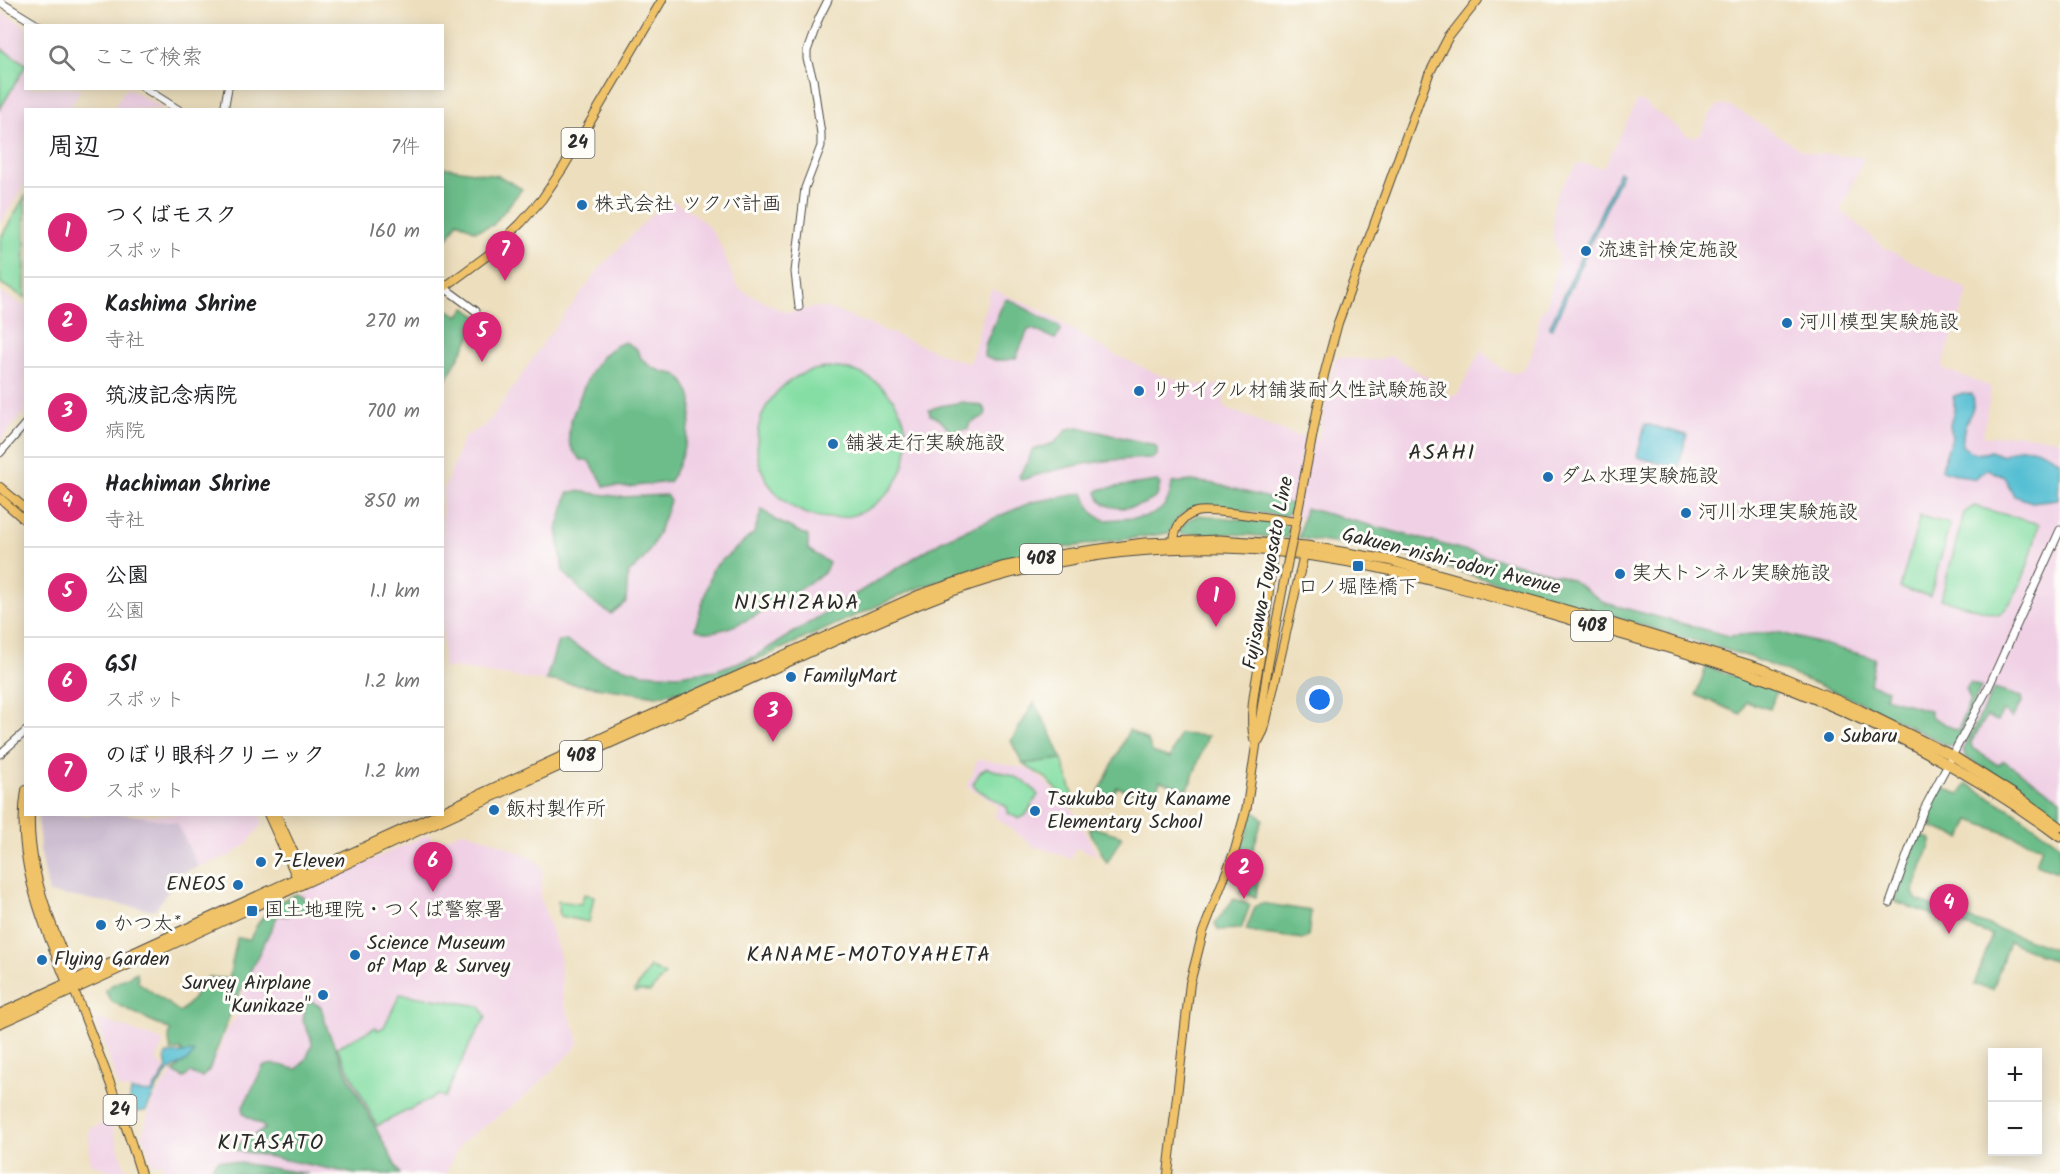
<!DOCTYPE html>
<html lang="ja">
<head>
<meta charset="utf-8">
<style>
	:root { --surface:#fff; --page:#f6f6f6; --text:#202124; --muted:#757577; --line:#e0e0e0; --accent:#db2777 }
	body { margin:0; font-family:Kalam,"Klee One",sans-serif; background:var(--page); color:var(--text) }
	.controls { position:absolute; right:18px; bottom:18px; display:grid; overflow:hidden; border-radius:0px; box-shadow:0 3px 15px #0003 }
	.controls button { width:54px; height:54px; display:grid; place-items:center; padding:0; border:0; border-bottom:2px solid var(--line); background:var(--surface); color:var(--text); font:30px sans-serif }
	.you { position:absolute; left:1320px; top:700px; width:21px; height:21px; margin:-15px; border:4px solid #fff; border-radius:50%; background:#1a73e8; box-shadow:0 0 0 9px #1a73e833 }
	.badge { display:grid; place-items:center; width:39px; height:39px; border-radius:50%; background:var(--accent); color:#fff; font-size:20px; font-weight:700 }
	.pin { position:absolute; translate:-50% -50px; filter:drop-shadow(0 2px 3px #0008) }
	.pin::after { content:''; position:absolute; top:32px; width:21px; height:18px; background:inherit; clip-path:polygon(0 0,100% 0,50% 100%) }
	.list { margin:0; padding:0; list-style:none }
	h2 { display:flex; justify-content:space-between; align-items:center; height:78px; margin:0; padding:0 24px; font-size:26px }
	h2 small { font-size:20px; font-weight:400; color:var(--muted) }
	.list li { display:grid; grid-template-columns:39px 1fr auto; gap:18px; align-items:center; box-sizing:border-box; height:90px; padding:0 24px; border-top:2px solid var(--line) }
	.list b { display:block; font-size:22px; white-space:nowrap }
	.list p { margin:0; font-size:20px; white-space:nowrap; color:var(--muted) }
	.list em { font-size:20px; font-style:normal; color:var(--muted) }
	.icon { flex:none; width:33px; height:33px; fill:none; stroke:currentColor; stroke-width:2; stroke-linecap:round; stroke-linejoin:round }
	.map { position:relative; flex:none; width:2060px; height:1174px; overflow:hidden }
	.search { position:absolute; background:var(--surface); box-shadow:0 3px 15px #0003; left:24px; top:24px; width:420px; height:66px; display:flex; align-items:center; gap:15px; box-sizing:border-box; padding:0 21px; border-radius:0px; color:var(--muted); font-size:22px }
	.panel { position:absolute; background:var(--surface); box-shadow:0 3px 15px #0003; left:24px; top:108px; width:420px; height:708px; border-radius:0px }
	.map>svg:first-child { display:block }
</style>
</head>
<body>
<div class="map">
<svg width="2060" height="1174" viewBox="0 0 2060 1174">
	<rect width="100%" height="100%" fill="#fdfcf7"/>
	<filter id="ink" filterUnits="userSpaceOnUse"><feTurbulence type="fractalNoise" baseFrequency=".0167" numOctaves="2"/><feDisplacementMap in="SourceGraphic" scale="12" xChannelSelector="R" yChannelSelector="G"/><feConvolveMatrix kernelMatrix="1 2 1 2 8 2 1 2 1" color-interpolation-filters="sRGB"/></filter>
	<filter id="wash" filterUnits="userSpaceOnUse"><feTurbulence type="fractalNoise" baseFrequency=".008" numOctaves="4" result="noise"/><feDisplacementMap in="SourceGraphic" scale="24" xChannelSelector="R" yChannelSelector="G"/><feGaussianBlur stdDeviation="1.35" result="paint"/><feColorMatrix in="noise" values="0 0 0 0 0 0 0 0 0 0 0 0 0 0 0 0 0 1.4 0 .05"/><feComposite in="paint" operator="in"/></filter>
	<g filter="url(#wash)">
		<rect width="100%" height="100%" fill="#eddfbe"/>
		<g fill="#f0d0e5">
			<polygon points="0,11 25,26 26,88 76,88 80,91 69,109 26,110 25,183 0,225"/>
			<polygon points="125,89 129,89 164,109 122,109 115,105"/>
			<polygon points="1641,101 1692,138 1701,134 1710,114 1718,105 1728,106 1738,110 1802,150 1813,154 1862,157 1863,161 1841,210 1885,248 1966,289 1968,293 1943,363 1944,369 1989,386 1991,390 1983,435 1985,437 2020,434 2055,439 2060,443 2060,820 2031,799 1947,747 1866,706 1795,676 1750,658 1396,554 1297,539 1301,518 1191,510 1179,518 1169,534 1040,552 1010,558 913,590 691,690 657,697 446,667 443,671 442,495 464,437 482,427 491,419 546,339 600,268 663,203 673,201 695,214 709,227 719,242 736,284 741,290 781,310 789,312 816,307 831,309 952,358 970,363 990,291 993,289 1040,310 1113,354 1162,376 1200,385 1224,385 1226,386 1223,405 1226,408 1295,435 1318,439 1335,357 1373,360 1392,356 1424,375 1451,396 1458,394 1481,350 1503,370 1514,373 1523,369 1528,362 1533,351 1540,314 1547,305 1557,265 1558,254 1553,238 1553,206 1558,191 1577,164 1581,163 1601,168 1605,165 1637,102"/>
			<polygon points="0,292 26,307 25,411 0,441"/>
			<polygon points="981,759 1029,769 1044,780 1077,815 1097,855 1076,848 1071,859 1038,847 1037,849 994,816 999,806 967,786 970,778 974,774 973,771 977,761"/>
			<polygon points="259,814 262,821 259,828 246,845 229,856 198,867 177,823 127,815"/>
			<polygon points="464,831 494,841 533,859 541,866 543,873 540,896 560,956 563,1001 578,1037 578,1043 574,1050 522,1099 461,1143 445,1174 164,1174 162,1163 153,1164 142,1134 152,1101 174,1070 212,1060 219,1051 224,1035 240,1010 243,988 253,960 284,906 282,901 429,834 434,843"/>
			<polygon points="96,1018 164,1041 156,1060 166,1070 151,1093 119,1089"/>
			<polygon points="108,1115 113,1129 127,1174 118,1174 90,1163 89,1128 102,1124 104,1117"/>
		</g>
		<polygon fill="#cebed2" points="127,814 177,823 198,867 186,871 175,881 155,910 49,893 40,849 38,815"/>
		<g fill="#85dea4" stroke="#588468" stroke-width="1.5">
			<polygon points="0,48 26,64 25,67 0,109"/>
			<polygon points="25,196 25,298 0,283 0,239"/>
			<circle cx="832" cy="443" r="75"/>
			<path d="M1974 506 2039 524C2032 552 2022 596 1999 615L1941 599 1964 513Z"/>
			<polygon points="1920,516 1950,524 1930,596 1900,588"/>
			<polygon points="1062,759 1076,805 1073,807 1046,778 1023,764"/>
			<path d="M987 768C1008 775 1025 776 1038 795L1026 815 1019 819 1008 813 1007 807 978 790 973 784 980 772Z"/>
			<polygon points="584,894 594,896 589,922 560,916 558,901 581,904"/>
			<polygon points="650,967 665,975 650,992 639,991 636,993 634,992"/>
			<polygon points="400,994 480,1006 486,1017 471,1042 445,1097 438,1095 377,1126 337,1047 376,1027 378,1030 384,1027"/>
		</g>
		<g fill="#6cbd8a" stroke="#4c745a" stroke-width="1.5">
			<polygon points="442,167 499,176 522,189 493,225 475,231 458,221 448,238 443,241"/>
			<path d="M1008 299 1060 327 1061 332 1055 339 1032 329 1028 330 1016 358C1007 360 991 362 984 356L985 345 1004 301Z"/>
			<polygon points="465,308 481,318 443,385 443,316 449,310 458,316"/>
			<path d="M625 342 637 349C640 362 651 368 664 372 668 373 673 373 677 375 684 380 692 394 692 403 692 423 681 466 669 482L628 487 604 486C600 475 593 469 588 460H581C576 455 570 448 569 440 567 425 574 413 579 399 588 376 599 350 625 342Z"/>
			<polygon points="963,402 982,406 986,411 985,416 970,423 968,429 959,430 951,435 948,434 948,428 936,417 930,415 929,410 940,406"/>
			<path d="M1078 427 1154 445 1157 448V455L1153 458C1105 459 1067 465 1021 480L1019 476 1028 462 1032 450 1054 443 1068 429Z"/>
			<path d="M1157 481 1160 484 1157 496C1144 509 1101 516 1097 492L1101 489Z"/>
			<path d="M1192 481 1215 484 1292 504 1293 507 1290 513 1283 516C1268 514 1252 512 1237 510 1207 506 1183 500 1169 533L1040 551 1010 557 913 590 691 689 657 696 546 680 558 641H566L605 662 642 673 677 675 716 670 754 657 943 540 1032 502 1084 493C1089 506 1091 516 1106 520 1138 517 1168 523 1172 483Z"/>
			<path d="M576 491 621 497 666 495 670 501C660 528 653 557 628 573L626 602 611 614 590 600 563 571 557 529 568 493Z"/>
			<polygon points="1305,508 1562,576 1572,580 1605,603 1729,636 1777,632 1875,658 1870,684 1887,690 1885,697 1930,711 1930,716 1956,730 1959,729 1970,699 1966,689 1970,683 1981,687 1956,743 1948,746 1867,705 1750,657 1397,553 1299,538"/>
			<path d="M762 509 775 520 808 536V549L829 563 824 573C802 587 718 648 695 628L713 568 754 533Z"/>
			<polygon points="1198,515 1284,524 1289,530 1288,538 1234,534 1180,534 1179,531 1187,521"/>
			<polygon points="1706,667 1777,690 1770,709 1746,702 1741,714 1696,695"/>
			<polygon points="1994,689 2021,697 2022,702 2012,718 2003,711 1997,721 1987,716 1971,742 1972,748 1998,765 2004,761 2060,799 2060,818 2031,798 1966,757 1963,749"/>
			<polygon points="1034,703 1051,733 1062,759 1023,764 1011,741"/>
			<polygon points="1129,730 1148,741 1152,752 1170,758 1179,734 1208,736 1188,789 1160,781 1155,794 1142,789 1140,794 1117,787 1107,804 1096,798"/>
			<polygon points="1967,784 2016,813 2060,845 2060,873 2036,864 2042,847 1970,820 1962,838 1932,827 1933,822 1925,818 1925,815 1939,787 1960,794"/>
			<path d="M1252 810 1263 819C1257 833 1250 867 1239 875L1233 871 1247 834Z"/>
			<polygon points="1092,827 1122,836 1107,863 1089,830"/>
			<polygon points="1922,836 1932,840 1913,893 1917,900 2060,951 2060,964 2009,941 1993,989 1974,985 1992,935 1895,902 1917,839"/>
			<polygon points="1255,865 1260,866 1256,897 1240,892 1251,867"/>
			<path d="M296 894 303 897 311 912 295 909 288 916 278 915 234 1004 209 1070 202 1077 190 1073 184 1078 173 1072C182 1065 184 1060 181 1049L171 1051 169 1040 170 1030 112 1002 105 991 110 986 137 972 138 982 180 1012 191 1001 208 977 229 979 237 938 250 939 257 925 272 905Z"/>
			<polygon points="1234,899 1250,905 1241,929 1218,930 1215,923"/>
			<polygon points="1261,903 1311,911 1308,937 1303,939 1263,934 1246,930 1255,907"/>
			<path d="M311 1001 321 1007 328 1031 350 1079 400 1174H355L236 1150V1146L265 1129C261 1121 249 1120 243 1113V1107L263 1067C276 1060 284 1068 297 1069L306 1059 312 1045 311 1038 303 1021 305 1005Z"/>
			<polygon points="219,1160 221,1160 308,1174 215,1174 212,1169 213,1165"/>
		</g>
		<g fill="#56bfd3" stroke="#40757f" stroke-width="1.5">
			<polygon points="1619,172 1622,173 1552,329 1549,328"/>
			<path d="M1963 393 1972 394C1978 408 1968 414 1965 426 1963 432 1963 439 1962 446 1972 453 1979 456 1991 451L2002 456C2025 441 2038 448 2060 461L2058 499 2032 502 2014 496 2004 477 1987 469 1974 479 1941 470 1952 436 1950 425 1954 410V396Z"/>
			<polygon points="1645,424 1687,435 1678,468 1637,457"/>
			<path d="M194 1052C189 1064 176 1064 168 1072 158 1083 152 1098 146 1111L135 1112 129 1104 131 1091 151 1093 167 1069 165 1057 167 1054Z"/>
		</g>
	</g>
	<g filter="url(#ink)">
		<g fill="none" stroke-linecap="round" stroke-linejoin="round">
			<g stroke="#484641" stroke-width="9">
				<g id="minor">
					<polyline points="0,2 39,26"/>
					<polyline points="144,88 179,110"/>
					<polyline points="224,110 228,88"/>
					<polyline points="442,286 476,311"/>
					<polyline points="799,307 795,272 805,188 821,146 821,134 813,79 807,59 807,51 819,18 828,0"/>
					<polyline points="0,453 26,423"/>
					<polyline points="0,754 26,731"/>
					<polyline points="1890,903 1923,811 1989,686 2060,530"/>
				</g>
			</g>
			<g stroke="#484641" stroke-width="10">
				<g id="major">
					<polyline points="442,289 488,255 521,223 542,199 563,168 662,0"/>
					<polyline points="0,487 26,509"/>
					<polyline points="0,498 26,521"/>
					<polyline points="1293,537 1324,375 1338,323 1429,74 1448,38 1478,0"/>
					<path d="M1174 541C1175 527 1182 517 1196 512 1210 508 1277 519 1296 522"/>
					<path d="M1254 739C1248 712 1257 679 1261 652 1266 618 1270 585 1273 551"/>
					<polyline points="1259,740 1264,730 1304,554"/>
					<path d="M26 790C15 859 42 921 67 983L74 990C98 1051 122 1111 141 1174"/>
					<path d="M30 814C28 873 52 927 74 980V987"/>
					<polyline points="268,814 297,878 301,881"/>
					<polyline points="276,814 304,875 304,880"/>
					<polyline points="1168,1174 1190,983 1203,932 1235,850 1247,806 1268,666 1288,560"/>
				</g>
			</g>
			<g stroke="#484641" stroke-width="11">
				<g id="highway">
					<polyline points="442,812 695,695 919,595 1002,567 1058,555 1144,543 1219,540 1306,546 1388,560 1595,618 1763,669 1860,710 1953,756 2021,799 2060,827"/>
					<polyline points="0,1014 437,814"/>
					<path d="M0 1023C210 928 418 829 628 735 699 703 769 670 841 638 895 614 949 589 1007 574 1067 558 1131 549 1194 548 1333 545 1464 589 1596 627 1649 643 1704 657 1756 676 1864 715 1968 769 2060 837"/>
				</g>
			</g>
			<use href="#minor" stroke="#fff" stroke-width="7"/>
			<use href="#major" stroke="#f1c369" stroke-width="8"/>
			<use href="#highway" stroke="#f1c369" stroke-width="9"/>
			<g stroke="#484641" stroke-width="10" stroke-linecap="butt">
				<polyline id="major-bridge" points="1288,560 1293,537"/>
			</g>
			<use href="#major-bridge" stroke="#f1c369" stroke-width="8"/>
		</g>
	</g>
	<g fill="#1f6fb2" stroke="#fdfcf7" stroke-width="2">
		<circle cx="582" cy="205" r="6"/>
		<circle cx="1586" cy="251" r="6"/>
		<circle cx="1787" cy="323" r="6"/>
		<circle cx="1139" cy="391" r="6"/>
		<circle cx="833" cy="444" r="6"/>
		<circle cx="1548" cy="477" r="6"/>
		<circle cx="1686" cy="513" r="6"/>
		<rect x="1352" y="560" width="12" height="12" rx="3"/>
		<circle cx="1620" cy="574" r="6"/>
		<circle cx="791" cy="677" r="6"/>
		<circle cx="1829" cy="737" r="6"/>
		<circle cx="494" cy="810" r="6"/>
		<circle cx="1035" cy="811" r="6"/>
		<circle cx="261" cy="862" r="6"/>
		<circle cx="238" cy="885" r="6"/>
		<rect x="246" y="905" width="12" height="12" rx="3"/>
		<circle cx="101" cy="925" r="6"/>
		<circle cx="355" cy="955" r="6"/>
		<circle cx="42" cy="960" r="6"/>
		<circle cx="323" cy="995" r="6"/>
	</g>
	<g text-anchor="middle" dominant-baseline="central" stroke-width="6" stroke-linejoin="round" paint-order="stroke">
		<g fill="#fdfcf7" stroke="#6a6a68" stroke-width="1.5">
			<rect x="561.5" y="128" width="33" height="30" rx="4.5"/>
			<rect x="1020" y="544" width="42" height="30" rx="4.5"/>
			<rect x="1571" y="611" width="42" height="30" rx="4.5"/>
			<rect x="560" y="741" width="42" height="30" rx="4.5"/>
			<rect x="103.5" y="1095" width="33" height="30" rx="4.5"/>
		</g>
		<g font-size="18" font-weight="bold" fill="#2b2b2b">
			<text x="578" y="143">24</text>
			<text x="1041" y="559">408</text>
			<text x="1592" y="626">408</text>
			<text x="581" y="756">408</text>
			<text x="120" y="1110">24</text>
		</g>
		<g font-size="20" fill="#2b2b2b" stroke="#fdfcf7" text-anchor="start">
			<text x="594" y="205">株式会社 ツクバ計画</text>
			<text x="1598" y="251">流速計検定施設</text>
			<text x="1799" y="323">河川模型実験施設</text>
			<text x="1151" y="391">リサイクル材舗装耐久性試験施設</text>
			<text x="845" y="444">舗装走行実験施設</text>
			<text x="1560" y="477">ダム水理実験施設</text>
			<text x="1698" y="513">河川水理実験施設</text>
			<text x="1632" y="574">実大トンネル実験施設</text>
			<text x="1358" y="588" text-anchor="middle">口ノ堀陸橋下</text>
			<text x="803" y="677">FamilyMart</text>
			<text x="1841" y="737">Subaru</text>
			<text x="1047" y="800">Tsukuba City Kaname<tspan x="1047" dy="23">Elementary School</tspan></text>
			<text x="506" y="810">飯村製作所</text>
			<text x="273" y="862">7-Eleven</text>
			<text x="226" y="885" text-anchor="end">ENEOS</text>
			<text x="264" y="911">国土地理院・つくば警察署</text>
			<text x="113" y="925">かつ太*</text>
			<text x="367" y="944">Science Museum<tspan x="367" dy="23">of Map &amp; Survey</tspan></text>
			<text x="54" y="960">Flying Garden</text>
			<text x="311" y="984" text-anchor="end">Survey Airplane<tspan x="311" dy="23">"Kunikaze"</tspan></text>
		</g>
		<g font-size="20" fill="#2b2b2b" stroke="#fdfcf7">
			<text transform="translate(1451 562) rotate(14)">Gakuen-nishi-odori Avenue</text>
			<text transform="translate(1269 573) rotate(-79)">Fujisawa-Toyosato Line</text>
		</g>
		<g font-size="21" letter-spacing="1.5" fill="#2b2b2b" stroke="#fdfcf7">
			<text x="869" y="955">KANAME-MOTOYAHETA</text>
		</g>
		<g font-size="22" letter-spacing="1.5" fill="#2b2b2b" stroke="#fdfcf7">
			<text x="1442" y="453">ASAHI</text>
			<text x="797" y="603">NISHIZAWA</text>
			<text x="271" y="1143">KITASATO</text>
		</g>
	</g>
</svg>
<div class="controls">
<button>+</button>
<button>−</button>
</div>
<div class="you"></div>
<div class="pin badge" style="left:1216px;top:627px">1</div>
<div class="pin badge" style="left:1244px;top:899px">2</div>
<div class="pin badge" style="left:773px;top:742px">3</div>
<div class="pin badge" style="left:1949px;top:934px">4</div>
<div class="pin badge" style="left:482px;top:362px">5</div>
<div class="pin badge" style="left:433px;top:892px">6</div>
<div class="pin badge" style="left:505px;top:281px">7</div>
<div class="search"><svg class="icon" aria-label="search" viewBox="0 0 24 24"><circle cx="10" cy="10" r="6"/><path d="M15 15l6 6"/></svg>ここで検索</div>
<section class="panel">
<h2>周辺<small>7件</small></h2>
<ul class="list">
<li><span class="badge">1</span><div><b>つくばモスク</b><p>スポット</p></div><em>160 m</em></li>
<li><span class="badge">2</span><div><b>Kashima Shrine</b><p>寺社</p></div><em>270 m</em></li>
<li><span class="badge">3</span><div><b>筑波記念病院</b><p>病院</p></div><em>700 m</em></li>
<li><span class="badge">4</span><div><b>Hachiman Shrine</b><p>寺社</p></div><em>850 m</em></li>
<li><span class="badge">5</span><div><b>公園</b><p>公園</p></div><em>1.1 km</em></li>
<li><span class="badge">6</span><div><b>GSI</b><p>スポット</p></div><em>1.2 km</em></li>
<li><span class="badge">7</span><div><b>のぼり眼科クリニック</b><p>スポット</p></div><em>1.2 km</em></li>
</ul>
</section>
</div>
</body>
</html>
